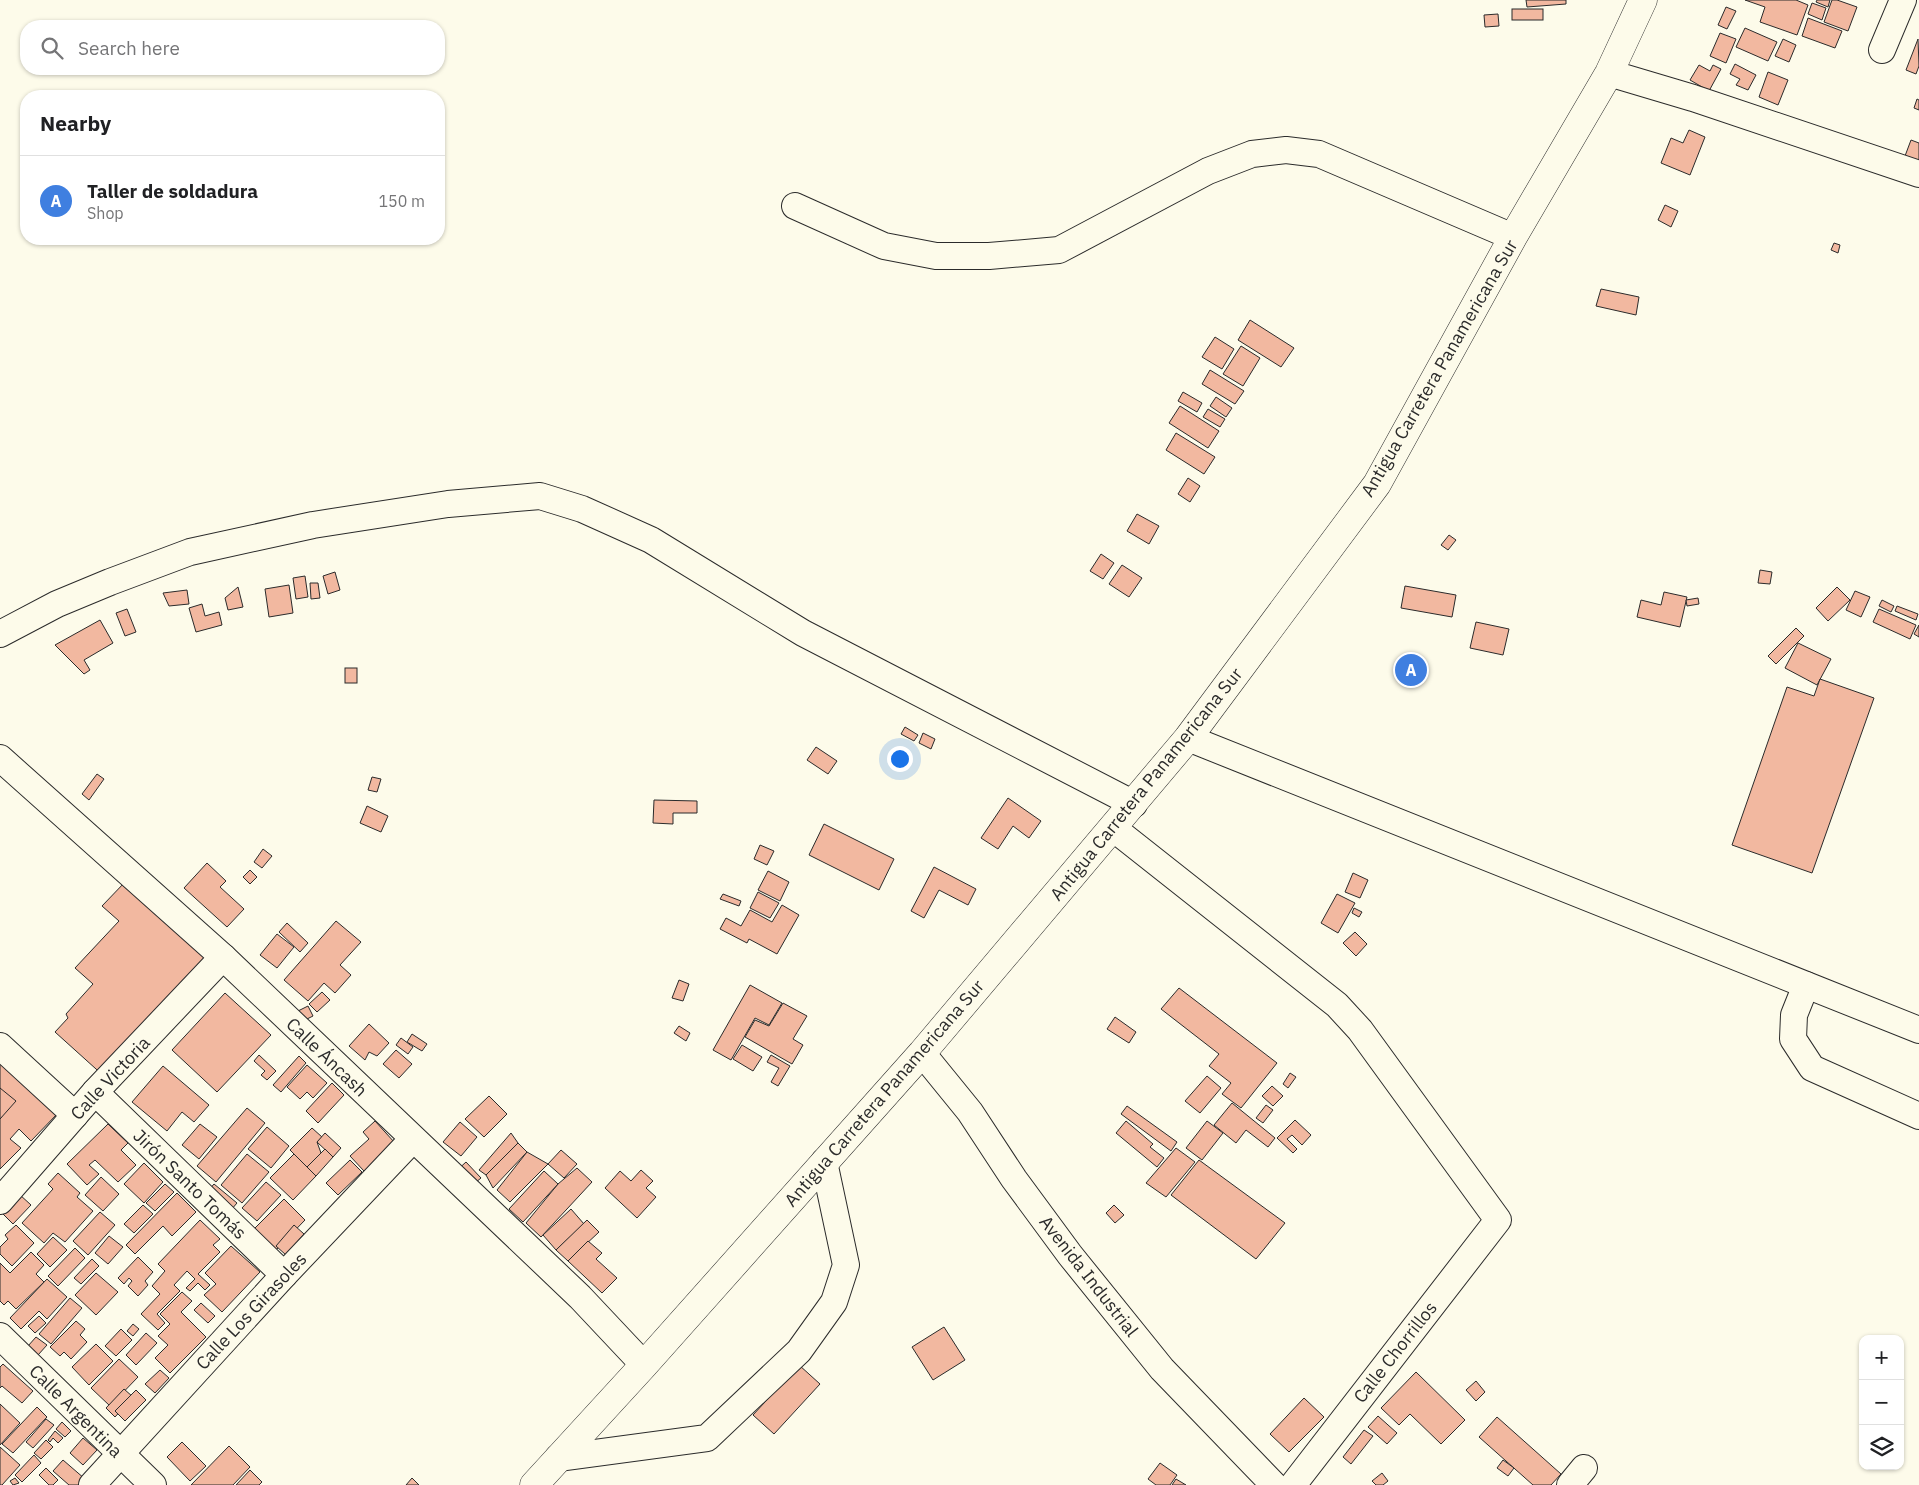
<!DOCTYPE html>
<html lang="en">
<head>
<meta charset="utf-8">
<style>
	:root { --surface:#fff; --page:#f6f6f6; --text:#202124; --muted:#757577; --line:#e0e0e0; --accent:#ea580c }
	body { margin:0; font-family:"IBM Plex Sans",sans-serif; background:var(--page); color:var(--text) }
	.controls { position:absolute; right:15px; bottom:15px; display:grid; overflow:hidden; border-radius:10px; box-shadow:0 1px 4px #0004 }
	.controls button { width:45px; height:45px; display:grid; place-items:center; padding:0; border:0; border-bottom:1px solid var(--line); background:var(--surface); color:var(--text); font:25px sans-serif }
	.you { position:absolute; left:899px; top:758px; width:18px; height:18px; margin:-12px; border:4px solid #fff; border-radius:50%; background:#1a73e8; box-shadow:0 0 0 8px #1a73e833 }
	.badge { display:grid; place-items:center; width:32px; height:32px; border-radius:50%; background:var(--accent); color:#fff; font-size:16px; font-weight:700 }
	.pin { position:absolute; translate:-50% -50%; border:2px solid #fff; box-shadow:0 1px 5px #0006 }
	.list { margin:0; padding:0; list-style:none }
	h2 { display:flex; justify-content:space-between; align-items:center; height:65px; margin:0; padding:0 20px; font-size:21px }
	h2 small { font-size:16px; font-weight:400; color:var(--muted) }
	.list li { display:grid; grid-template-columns:32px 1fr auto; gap:15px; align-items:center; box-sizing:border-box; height:90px; padding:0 20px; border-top:1px solid var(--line) }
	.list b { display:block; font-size:19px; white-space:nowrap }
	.list p { margin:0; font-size:16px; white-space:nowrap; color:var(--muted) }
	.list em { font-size:16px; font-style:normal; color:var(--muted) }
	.icon { flex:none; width:28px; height:28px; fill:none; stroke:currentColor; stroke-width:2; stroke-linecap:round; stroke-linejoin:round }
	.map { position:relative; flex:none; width:1919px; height:1485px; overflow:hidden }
	.search { position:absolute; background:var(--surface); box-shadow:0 1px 4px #0004; left:20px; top:20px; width:425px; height:55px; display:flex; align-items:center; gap:12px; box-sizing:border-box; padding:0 18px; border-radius:20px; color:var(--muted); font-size:19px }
	.panel { position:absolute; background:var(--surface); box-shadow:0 1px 4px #0004; left:20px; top:90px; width:425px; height:155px; border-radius:20px }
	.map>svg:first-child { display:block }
</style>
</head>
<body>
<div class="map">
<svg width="1919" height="1485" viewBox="0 0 1919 1485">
	<rect width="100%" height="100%" fill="#fdfbea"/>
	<g fill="#f2b8a0" stroke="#2b2b2b">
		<polygon points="1526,0 1566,0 1566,4 1527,7"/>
		<polygon points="1745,0 1796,0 1808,5 1797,35 1760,22 1765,7"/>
		<polygon points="1817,0 1830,0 1828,7 1816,2"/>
		<polygon points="1832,0 1837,0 1857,7 1848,31 1824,22"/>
		<polygon points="1812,3 1826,8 1822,20 1808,14"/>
		<polygon points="1726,7 1736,11 1727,29 1718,25"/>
		<rect x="1512" y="9" width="31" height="11"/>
		<polygon points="1498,14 1499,26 1485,27 1484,15"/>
		<polygon points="1808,18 1842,31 1835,48 1802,36"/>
		<polygon points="1745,28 1777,42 1768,61 1736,47"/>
		<polygon points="1720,33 1736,39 1726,63 1710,56"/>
		<polygon points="1783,39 1796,45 1789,62 1775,56"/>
		<polygon points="1918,39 1919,66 1916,74 1906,70"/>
		<polygon points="1735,64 1756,75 1748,90 1736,85 1740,79 1730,74"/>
		<polygon points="1699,65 1710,71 1713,65 1721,69 1709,91 1690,80"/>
		<polygon points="1768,72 1788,80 1778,105 1759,97"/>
		<polygon points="1917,99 1919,100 1919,110 1914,108"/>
		<polygon points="1689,130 1705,137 1690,175 1661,163 1671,138 1683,143"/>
		<polygon points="1911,140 1919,143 1919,161 1905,156"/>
		<polygon points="1665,205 1678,211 1671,227 1658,220"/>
		<polygon points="1834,243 1840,245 1838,253 1831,250"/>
		<polygon points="1601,289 1639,297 1636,315 1596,306"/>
		<polygon points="1250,320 1294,348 1281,367 1238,340"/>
		<polygon points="1215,337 1234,349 1222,369 1202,357"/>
		<polygon points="1241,346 1260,358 1243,386 1223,374"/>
		<polygon points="1210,370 1244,391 1235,404 1202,384"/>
		<polygon points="1183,392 1202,403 1197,412 1178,401"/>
		<polygon points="1216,397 1232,408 1226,417 1210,406"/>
		<polygon points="1180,406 1219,431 1208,448 1169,423"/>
		<polygon points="1208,409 1225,419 1220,427 1203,417"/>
		<polygon points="1176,433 1215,457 1204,474 1166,450"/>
		<polygon points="1188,478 1200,486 1190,502 1178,494"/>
		<polygon points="1137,514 1159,526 1149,544 1127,531"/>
		<polygon points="1449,535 1456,540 1448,550 1441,545"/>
		<polygon points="1101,554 1114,563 1103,579 1090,571"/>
		<polygon points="1122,565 1142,578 1129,597 1109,584"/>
		<polygon points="1760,570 1772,572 1770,584 1758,583"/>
		<polygon points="335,572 340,590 328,594 323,576"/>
		<polygon points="305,576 308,597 296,599 293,578"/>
		<polygon points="310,583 318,583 320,598 311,599"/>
		<polygon points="289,585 293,613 269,617 265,589"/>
		<polygon points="1405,586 1456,595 1452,617 1401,608"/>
		<polygon points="238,587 243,607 228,610 225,598"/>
		<polygon points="1837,587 1850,600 1828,621 1816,608"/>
		<polygon points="187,590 189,604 169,606 163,593"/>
		<polygon points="1855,591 1870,597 1861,617 1846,610"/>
		<polygon points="1664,592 1687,597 1680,627 1637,617 1641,600 1661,605"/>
		<polygon points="1698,598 1699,604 1687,606 1686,600"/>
		<polygon points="1882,600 1894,606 1891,612 1879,606"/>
		<polygon points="202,604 205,616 219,612 222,625 196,632 189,608"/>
		<polygon points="1897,606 1918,614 1916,620 1895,611"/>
		<polygon points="127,609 136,632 125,636 116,613"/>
		<polygon points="1879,609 1916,625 1910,639 1873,622"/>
		<polygon points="100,620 113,643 84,660 90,670 84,674 55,645"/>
		<polygon points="1476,622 1509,629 1503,655 1470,648"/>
		<polygon points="1919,625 1919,637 1914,634"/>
		<polygon points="1796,628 1804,636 1776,664 1768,656"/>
		<polygon points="1798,643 1831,659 1817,685 1785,668"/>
		<rect x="345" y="668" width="12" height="15"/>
		<polygon points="1820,679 1874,698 1812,873 1732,845 1787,687 1814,696"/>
		<polygon points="905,727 918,735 914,741 901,734"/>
		<polygon points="923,733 935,739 931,749 919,743"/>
		<polygon points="816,747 837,761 828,774 807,760"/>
		<polygon points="97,774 104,779 89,800 82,794"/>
		<polygon points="372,777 381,779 377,792 368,790"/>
		<polygon points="1008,798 1041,821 1029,838 1013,826 998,849 981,838"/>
		<polygon points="654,800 697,801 697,813 673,813 673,824 653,823"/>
		<polygon points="367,806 388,816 381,832 360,823"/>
		<polygon points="824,824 894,859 879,890 809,855"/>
		<polygon points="760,845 774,851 767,865 754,859"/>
		<polygon points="263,849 272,856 262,868 254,862"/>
		<polygon points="207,863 226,881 220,887 244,909 227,927 184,888"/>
		<polygon points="934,867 976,889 968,905 939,890 924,918 911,911"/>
		<polygon points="250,870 257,877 250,884 243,877"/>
		<polygon points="768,871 789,882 780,901 758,890"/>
		<polygon points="1353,873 1368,880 1360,898 1345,892"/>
		<polygon points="126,881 214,961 106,1078 55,1032 68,1018 66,1014 93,984 75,968 119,921 102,906"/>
		<polygon points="758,892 779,903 770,918 750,908"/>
		<polygon points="723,894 741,901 739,906 720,899"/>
		<polygon points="1337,894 1355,903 1338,933 1321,923"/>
		<polygon points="782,905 799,915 777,954 749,939 747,943 720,929 726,918 741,926 750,910 772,922"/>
		<polygon points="1354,908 1362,912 1359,917 1352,913"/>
		<polygon points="336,921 361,942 340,965 351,975 335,993 324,983 308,1001 284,980"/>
		<polygon points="287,923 308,943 300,952 279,932"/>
		<polygon points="1355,932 1367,944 1356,956 1343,943"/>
		<polygon points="277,934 294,947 277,968 260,955"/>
		<polygon points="679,980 689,984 683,1001 672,998"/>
		<polygon points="750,985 782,1003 769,1025 755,1018 731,1060 713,1050"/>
		<polygon points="1179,988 1277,1063 1241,1108 1222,1094 1231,1083 1209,1066 1219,1054 1161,1009"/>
		<polygon points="322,992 330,1000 317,1012 309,1004"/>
		<polygon points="225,993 271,1035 217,1092 172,1050"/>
		<polygon points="783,1003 807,1016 793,1039 803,1045 792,1064 745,1037 755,1020 769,1026"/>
		<polygon points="308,1006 313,1016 301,1022 296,1012"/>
		<polygon points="1115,1017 1136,1032 1129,1043 1107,1029"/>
		<polygon points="369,1024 389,1043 377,1056 369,1052 365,1060 349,1046"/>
		<polygon points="679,1026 690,1033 686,1041 674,1033"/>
		<polygon points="412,1034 427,1044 422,1051 407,1042"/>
		<polygon points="401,1038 413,1047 408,1054 396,1045"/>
		<polygon points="742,1045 762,1057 753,1071 733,1059"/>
		<polygon points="396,1050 412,1064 399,1078 383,1064"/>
		<polygon points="259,1055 276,1071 267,1080 261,1075 265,1071 254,1061"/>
		<polygon points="771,1055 790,1066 778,1086 771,1082 779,1068 767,1062"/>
		<polygon points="299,1056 306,1063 281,1092 273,1085"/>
		<polygon points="0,1059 15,1073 0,1089"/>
		<polygon points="0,1062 59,1112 31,1141 19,1129 10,1139 21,1148 0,1169 0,1119 2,1116 0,1114"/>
		<polygon points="307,1065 327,1083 313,1098 307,1092 300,1099 287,1087"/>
		<polygon points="163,1066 209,1105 194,1122 182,1112 167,1131 132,1102"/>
		<polygon points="1290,1073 1296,1077 1288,1088 1283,1084"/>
		<polygon points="1207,1076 1221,1088 1200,1113 1185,1101"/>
		<polygon points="332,1083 344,1095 318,1123 306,1111"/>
		<polygon points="1272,1086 1283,1096 1273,1106 1262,1096"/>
		<polygon points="0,1088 16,1101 0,1119"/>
		<polygon points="489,1096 507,1114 484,1137 465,1119"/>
		<polygon points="1232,1103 1275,1138 1268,1147 1246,1130 1236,1143 1214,1125"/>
		<polygon points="1266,1105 1273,1110 1263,1123 1256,1118"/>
		<polygon points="1127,1106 1177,1142 1171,1151 1121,1114"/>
		<polygon points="247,1108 265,1123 216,1182 197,1166"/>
		<polygon points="1295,1120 1311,1135 1302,1145 1292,1135 1287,1139 1297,1149 1293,1153 1277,1138"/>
		<polygon points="375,1121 395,1143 364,1171 350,1156 369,1139 363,1132"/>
		<polygon points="1126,1121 1153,1144 1150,1147 1164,1158 1157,1167 1116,1133"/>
		<polygon points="1207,1121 1223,1133 1202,1160 1186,1148"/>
		<polygon points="460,1122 477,1137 461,1156 443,1142"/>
		<polygon points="108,1124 128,1143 121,1150 136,1165 118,1182 95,1160 89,1165 99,1174 87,1185 67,1164"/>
		<polygon points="200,1124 217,1137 199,1159 182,1145"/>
		<polygon points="267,1127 289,1146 271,1168 248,1149"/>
		<polygon points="312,1128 322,1137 317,1142 321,1153 307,1167 290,1150"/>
		<polygon points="325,1133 341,1148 333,1157 317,1142"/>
		<polygon points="511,1133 518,1143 486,1175 479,1170"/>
		<polygon points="518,1143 527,1152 493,1188 486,1175"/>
		<polygon points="1176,1148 1195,1162 1166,1197 1146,1183"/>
		<polygon points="325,1149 333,1157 316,1176 307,1167"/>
		<polygon points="561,1150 577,1164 564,1178 548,1164"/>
		<polygon points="527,1152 548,1164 510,1202 497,1190"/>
		<polygon points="247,1154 269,1172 242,1203 221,1185"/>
		<polygon points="294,1154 316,1176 293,1200 270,1178"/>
		<polygon points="350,1160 362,1172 338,1195 326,1183"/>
		<polygon points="1199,1160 1285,1223 1256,1259 1171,1195"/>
		<polygon points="466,1162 481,1178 469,1188 454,1173"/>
		<polygon points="144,1163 163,1182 144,1203 124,1184"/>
		<polygon points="577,1168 592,1182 541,1237 526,1223 558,1184"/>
		<polygon points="641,1170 653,1181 646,1188 656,1197 637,1218 605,1188 620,1171 631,1181"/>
		<polygon points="544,1171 558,1184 523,1222 509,1209"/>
		<polygon points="58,1173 80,1193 77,1197 93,1211 65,1242 53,1233 44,1243 22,1223 53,1189 48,1184"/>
		<polygon points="101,1177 119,1194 103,1211 85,1195"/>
		<polygon points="266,1182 281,1195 257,1221 242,1208"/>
		<polygon points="165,1184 174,1192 155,1211 146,1203"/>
		<polygon points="214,1184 237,1203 231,1210 208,1191"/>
		<polygon points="177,1193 196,1212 172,1236 163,1226 135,1254 126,1245"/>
		<polygon points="19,1194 31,1205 13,1224 1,1212"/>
		<polygon points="284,1199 305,1220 275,1251 254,1229"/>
		<polygon points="143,1205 153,1214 134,1233 124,1224"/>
		<polygon points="1114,1205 1124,1215 1115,1223 1106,1213"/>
		<polygon points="571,1209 584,1224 556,1250 543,1235"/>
		<polygon points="100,1212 115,1225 88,1255 73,1241"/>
		<polygon points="200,1220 220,1239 213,1245 220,1252 198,1274 210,1285 205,1290 198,1283 190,1291 186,1288 195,1279 187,1271 174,1285 180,1291 157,1314 165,1323 158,1330 141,1314 160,1294 152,1286 165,1271 158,1264"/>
		<polygon points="587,1220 599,1232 568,1261 556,1250"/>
		<polygon points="16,1225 34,1243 12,1266 0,1254 0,1247 8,1239 5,1235"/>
		<polygon points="294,1225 304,1234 286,1255 276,1246"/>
		<polygon points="109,1236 123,1247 108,1264 95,1253"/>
		<polygon points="53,1237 67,1250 50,1267 37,1254"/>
		<polygon points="588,1241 602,1253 596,1259 617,1278 602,1293 568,1261"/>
		<polygon points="231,1246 260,1272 222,1312 204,1295 216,1284 205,1273"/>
		<polygon points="75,1248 85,1258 58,1286 48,1276"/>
		<polygon points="31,1252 44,1265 36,1274 44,1282 16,1309 8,1301 4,1305 0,1301 0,1263 10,1273"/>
		<polygon points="138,1257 153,1272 145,1281 148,1285 138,1296 128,1286 132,1281 129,1278 124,1284 118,1278"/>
		<polygon points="92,1259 99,1266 81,1284 74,1278"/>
		<polygon points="96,1273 118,1292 96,1315 75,1295"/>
		<polygon points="47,1279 67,1297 47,1319 39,1311 21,1329 10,1318"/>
		<polygon points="182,1292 192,1301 181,1312 206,1337 170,1373 155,1358 168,1345 158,1336 170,1324 160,1314"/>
		<polygon points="70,1298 82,1308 51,1344 39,1334"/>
		<polygon points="201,1303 215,1316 208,1323 194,1310"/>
		<polygon points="39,1316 46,1323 35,1333 28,1326"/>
		<polygon points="76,1321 85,1329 80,1335 87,1342 71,1359 64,1352 60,1356 50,1347"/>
		<polygon points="133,1324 139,1329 133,1336 127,1331"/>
		<polygon points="944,1327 965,1360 933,1380 912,1347"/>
		<polygon points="121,1329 132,1340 116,1356 105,1346"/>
		<polygon points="146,1333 157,1343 136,1365 126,1355"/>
		<polygon points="36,1337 47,1345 38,1355 28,1346"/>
		<polygon points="96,1344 113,1361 89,1385 72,1367"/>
		<polygon points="119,1359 138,1377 110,1406 91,1388"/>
		<polygon points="3,1364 33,1391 22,1403 2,1386 0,1388 0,1367"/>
		<polygon points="799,1365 820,1384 774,1434 753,1415"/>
		<polygon points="160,1370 169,1378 155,1393 145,1384"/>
		<polygon points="1416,1372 1465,1420 1441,1444 1410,1414 1399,1425 1381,1408"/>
		<polygon points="1476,1381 1485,1392 1476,1401 1466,1390"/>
		<polygon points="124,1389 133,1397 115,1417 106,1408"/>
		<polygon points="136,1390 146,1400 125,1421 115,1411"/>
		<polygon points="1304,1398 1324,1417 1289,1452 1270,1434"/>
		<polygon points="0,1404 20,1423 0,1445"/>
		<polygon points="37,1407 47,1417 13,1453 2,1444"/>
		<polygon points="1378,1416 1397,1433 1387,1444 1368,1427"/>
		<polygon points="1497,1417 1561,1474 1551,1485 1533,1485 1479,1437"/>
		<polygon points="46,1419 54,1425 33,1448 26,1442"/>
		<polygon points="62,1422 71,1431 65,1437 56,1429"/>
		<polygon points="1364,1430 1373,1436 1351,1464 1343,1457"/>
		<polygon points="55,1431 63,1438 58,1443 53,1438 50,1442 48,1440"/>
		<polygon points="83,1438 97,1450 83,1465 70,1453"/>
		<polygon points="46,1440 53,1447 41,1459 34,1453"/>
		<polygon points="182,1442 206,1466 190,1481 167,1457"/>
		<polygon points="229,1446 250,1467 233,1485 191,1485"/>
		<polygon points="0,1447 20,1465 2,1485 0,1485"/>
		<polygon points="34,1455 41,1463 22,1482 15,1475"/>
		<polygon points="63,1460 85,1479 80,1485 69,1485 53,1471"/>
		<polygon points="1503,1460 1514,1468 1508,1476 1497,1468"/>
		<polygon points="1160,1463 1177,1475 1170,1485 1156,1485 1148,1479"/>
		<polygon points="46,1468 58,1480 53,1485 49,1485 39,1475"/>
		<polygon points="250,1470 262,1482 259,1485 236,1485"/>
		<polygon points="1382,1473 1388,1481 1383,1485 1376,1485 1372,1481"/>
		<polygon points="15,1478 19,1483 13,1485 10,1481"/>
		<polygon points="412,1478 419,1485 406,1485"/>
		<polygon points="1176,1479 1186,1485 1172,1485"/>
	</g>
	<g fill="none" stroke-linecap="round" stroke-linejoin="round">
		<g stroke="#2b2b2b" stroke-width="28">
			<g id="minor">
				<polyline points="1882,50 1903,0"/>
				<polyline points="1609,73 1693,98 1919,174"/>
				<polyline points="795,206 884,246 936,256 989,256 1059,250 1208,171 1252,154 1286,150 1319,154 1513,237"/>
				<polyline points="0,634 57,604 110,582 190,552 313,525 448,504 540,496 582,509 651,540 803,633 1134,804"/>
				<polyline points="1188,738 1919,1030"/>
				<polyline points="0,758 223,957 580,1297 644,1365"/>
				<polyline points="1113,828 1337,1005 1360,1030 1498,1220 1293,1485"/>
				<polyline points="1806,985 1794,1015 1793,1039 1812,1068 1919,1116"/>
				<polyline points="0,1046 75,1115"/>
				<polyline points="922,1053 970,1112 1014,1179 1070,1255 1162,1369 1274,1485"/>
				<polyline points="95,1092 284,1275"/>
				<polyline points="0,1201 95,1092 223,957"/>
				<polyline points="0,1336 153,1485"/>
				<polyline points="558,1458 707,1438 799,1351 834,1302 846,1265 824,1162"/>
				<polyline points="92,1485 284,1275 413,1139"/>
				<polyline points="1570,1485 1584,1468"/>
			</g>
		</g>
		<g stroke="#2b2b2b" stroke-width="29">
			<polyline id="highway" points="534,1485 644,1365 922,1053 1188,738 1377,484 1513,237 1609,73 1643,0"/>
		</g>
		<use href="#minor" stroke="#fdfbea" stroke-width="26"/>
		<use href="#highway" stroke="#fdfbea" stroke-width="28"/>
	</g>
	<g text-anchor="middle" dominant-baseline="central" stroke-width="4" stroke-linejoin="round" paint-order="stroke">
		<g font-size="18" fill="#2b2b2b" stroke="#fdfbea">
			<text transform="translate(1439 368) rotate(-60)">Antigua Carretera Panamericana Sur</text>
			<text transform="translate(1146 784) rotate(-51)">Antigua Carretera Panamericana Sur</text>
			<text transform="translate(327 1057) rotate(44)">Calle Áncash</text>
			<text transform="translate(110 1078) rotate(-47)">Calle Victoria</text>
			<text transform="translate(884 1093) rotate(-49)">Antigua Carretera Panamericana Sur</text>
			<text transform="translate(190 1184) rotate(44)">Jirón Santo Tomás</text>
			<text transform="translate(1089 1276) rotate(52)">Avenida Industrial</text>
			<text transform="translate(251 1311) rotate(-47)">Calle Los Girasoles</text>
			<text transform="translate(1395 1352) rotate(-52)">Calle Chorrillos</text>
			<text transform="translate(76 1411) rotate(45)">Calle Argentina</text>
		</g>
	</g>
</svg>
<div class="controls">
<button>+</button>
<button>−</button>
<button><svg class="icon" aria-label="layers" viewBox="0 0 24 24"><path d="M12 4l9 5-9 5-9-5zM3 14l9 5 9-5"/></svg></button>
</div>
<div class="you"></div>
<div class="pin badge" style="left:1411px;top:670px;background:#3f7fe0">A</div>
<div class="search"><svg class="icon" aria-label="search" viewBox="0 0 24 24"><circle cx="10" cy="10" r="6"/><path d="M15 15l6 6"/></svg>Search here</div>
<section class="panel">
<h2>Nearby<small></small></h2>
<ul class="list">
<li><span class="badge" style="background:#3f7fe0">A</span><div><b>Taller de soldadura</b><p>Shop</p></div><em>150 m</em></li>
</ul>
</section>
</div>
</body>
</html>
